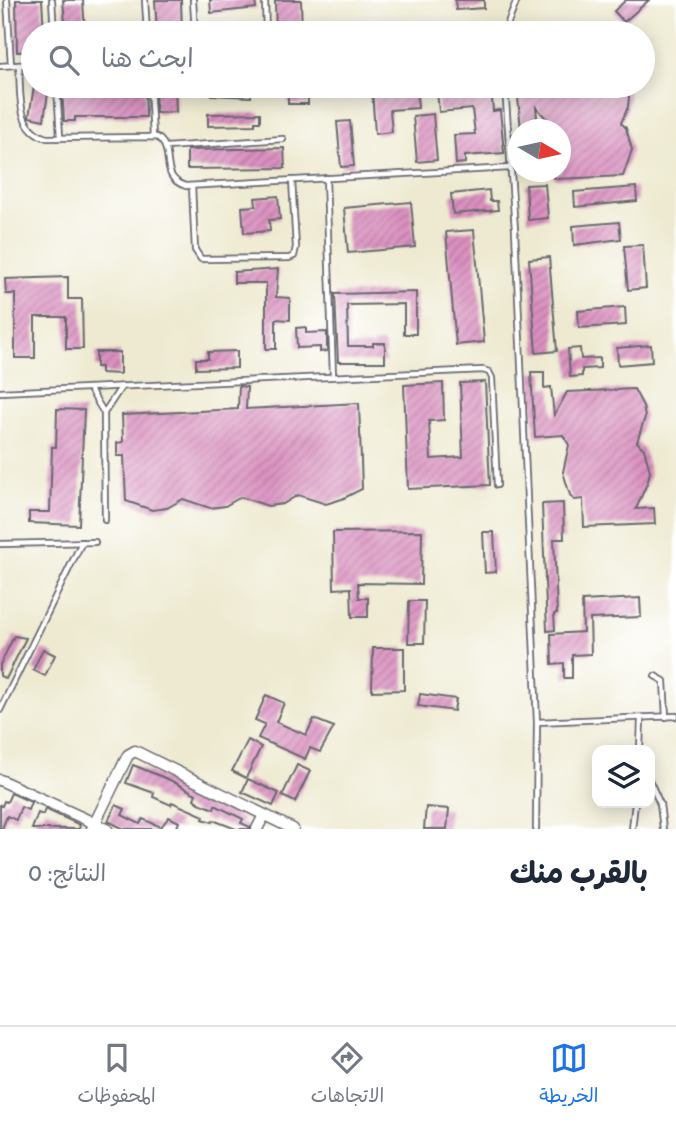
<!DOCTYPE html>
<html lang="ar">
<head>
<meta charset="utf-8">
<style>
	:root { --surface:#fff; --page:#f2f2f3; --text:#1f2937; --muted:#747a83; --line:#e0e1e3; --accent:#1a73e8 }
	body { margin:0; font-family:Itim,"Playpen Sans Arabic",sans-serif; background:var(--page); color:var(--text); direction:rtl }
	.controls { position:absolute; right:21px; bottom:21px; display:grid; overflow:hidden; border-radius:14px; box-shadow:0 4px 18px #0003 }
	.controls button { width:63px; height:63px; display:grid; place-items:center; padding:0; border:0; border-bottom:2px solid var(--line); background:var(--surface); color:var(--text); font:35px sans-serif }
	.compass { position:absolute; left:508px; top:119px; width:63px; height:63px; border-radius:50%; background:var(--surface); box-shadow:0 4px 18px #0003; rotate:99deg }
	.list { margin:0; padding:0; list-style:none }
	h2 { display:flex; justify-content:space-between; align-items:center; height:91px; margin:0; padding:0 28px; font-size:30px }
	h2 small { font-size:23px; font-weight:400; color:var(--muted) }
	.icon { flex:none; width:38px; height:38px; fill:none; stroke:currentColor; stroke-width:2; stroke-linecap:round; stroke-linejoin:round }
	.map { position:relative; flex:none; width:676px; height:829px; overflow:hidden; direction:ltr }
	.search { position:absolute; background:var(--surface); box-shadow:0 4px 18px #0003; left:21px; right:21px; top:21px; height:77px; display:flex; align-items:center; gap:18px; box-sizing:border-box; padding:0 24px; border-radius:38px; color:var(--muted); font-size:26px }
	.sheet { height:196px; background:var(--surface) }
	nav { display:flex; justify-content:space-around; align-items:center; box-sizing:border-box; height:98px; border-top:2px solid var(--line); background:var(--surface); font-size:19px; color:var(--muted) }
	nav a { display:grid; justify-items:center; gap:4px }
	nav .on { color:var(--accent) }
	.map>svg:first-child { display:block }
</style>
</head>
<body>
<div class="map">
<svg width="676" height="829" viewBox="0 0 676 829">
	<defs>
		<pattern id="building-hatch" width="6" height="6" patternUnits="userSpaceOnUse" patternTransform="scale(1.75)"><rect width="6" height="6" fill="#db91c0"/><path d="M-1 1l2-2M0 6l6-6M5 7l2-2" fill="none" stroke="#b1769d"/></pattern>
	</defs>
	<rect width="100%" height="100%" fill="#fff"/>
	<filter id="ink" filterUnits="userSpaceOnUse"><feTurbulence type="fractalNoise" baseFrequency=".0143" numOctaves="2"/><feDisplacementMap in="SourceGraphic" scale="14" xChannelSelector="R" yChannelSelector="G"/><feConvolveMatrix kernelMatrix="1 2 1 2 8 2 1 2 1" color-interpolation-filters="sRGB"/></filter>
	<filter id="wash" filterUnits="userSpaceOnUse"><feTurbulence type="fractalNoise" baseFrequency=".00686" numOctaves="4" result="noise"/><feDisplacementMap in="SourceGraphic" scale="28" xChannelSelector="R" yChannelSelector="G"/><feGaussianBlur stdDeviation="1.57" result="paint"/><feColorMatrix in="noise" values="0 0 0 0 0 0 0 0 0 0 0 0 0 0 0 0 0 1.4 0 .05"/><feComposite in="paint" operator="in"/></filter>
	<g filter="url(#wash)">
		<rect width="100%" height="100%" fill="#eeead1"/>
		<g id="blocks">
			<g fill="url(#building-hatch)">
				<polygon points="16,0 42,0 44,33 33,33 33,51 17,52"/>
				<polygon points="63,0 83,0 85,33 66,33"/>
				<polygon points="155,0 181,0 182,33 157,33"/>
				<polygon points="210,0 255,0 256,8 211,13"/>
				<polygon points="275,0 301,0 302,33 276,33"/>
				<polygon points="455,0 484,0 484,8 456,10"/>
				<polygon points="626,0 649,0 624,22 614,11"/>
				<polygon points="34,86 49,86 44,120 29,117"/>
				<polygon points="65,86 145,86 146,117 75,117 75,121 64,121 62,88"/>
				<polygon points="155,86 175,86 176,112 156,113"/>
				<polygon points="213,86 252,86 251,97 212,95"/>
				<rect x="288" y="86" width="20" height="18"/>
				<polygon points="416,86 418,108 390,110 392,132 375,134 372,89"/>
				<polygon points="454,86 491,86 493,111 500,110 504,153 465,156 465,163 456,164 454,135 475,134 472,109 439,112 437,91 454,89"/>
				<polygon points="517,86 627,86 629,97 628,107 621,123 626,128 632,150 623,176 556,179 549,172 561,172 561,130 552,130 553,126 536,107 538,130 521,130"/>
				<polygon points="260,113 260,122 255,122 255,125 208,126 208,114"/>
				<polygon points="433,114 437,160 417,162 413,116"/>
				<polygon points="350,121 354,166 341,167 337,122"/>
				<polygon points="284,148 285,168 187,169 187,150"/>
				<polygon points="545,184 548,218 528,220 526,185"/>
				<polygon points="636,187 637,201 575,207 574,192"/>
				<polygon points="489,190 490,201 497,201 498,210 453,214 451,194"/>
				<polygon points="278,196 280,219 269,220 270,231 244,233 242,207 256,206 255,198"/>
				<polygon points="411,202 415,247 348,253 344,208"/>
				<polygon points="619,222 621,239 574,245 573,226"/>
				<polygon points="474,230 484,342 456,345 446,232"/>
				<polygon points="643,245 646,288 628,290 624,246"/>
				<polygon points="549,257 557,351 536,353 529,259"/>
				<polygon points="278,269 276,297 290,298 290,320 276,319 276,349 266,349 266,283 234,283 234,272"/>
				<polygon points="68,277 68,299 82,299 83,349 66,349 66,317 35,317 35,358 15,358 15,294 6,294 5,279"/>
				<polygon points="416,292 416,334 404,334 404,304 347,305 348,346 373,346 373,343 385,343 385,362 338,362 335,294"/>
				<polygon points="625,307 626,325 579,328 578,311"/>
				<polygon points="306,327 306,333 327,332 327,351 320,352 320,347 297,348 296,328"/>
				<polygon points="651,345 652,362 618,365 617,348"/>
				<polygon points="580,348 581,359 600,358 600,368 582,369 582,376 570,377 568,349"/>
				<polygon points="237,351 237,368 196,369 196,359 208,359 208,352"/>
				<polygon points="96,352 120,352 120,374 101,373 101,367 96,367"/>
				<polygon points="531,372 544,372 544,388 551,387 554,416 567,392 634,389 643,406 645,417 637,442 644,449 650,471 648,481 636,509 654,508 655,524 584,527 583,499 574,500 570,495 563,472 569,445 563,435 535,437"/>
				<polygon points="485,382 490,485 408,489 404,385 443,383 444,420 429,421 431,459 463,457 460,383"/>
				<polygon points="239,386 247,387 246,409 359,403 362,489 342,499 326,504 298,495 283,504 268,506 241,497 225,506 210,508 183,499 167,508 152,510 126,501 124,456 117,456 117,443 123,442 122,415 238,409"/>
				<polygon points="57,409 84,410 79,525 29,523 29,512 50,512 52,447 56,447"/>
				<polygon points="563,503 564,539 554,539 557,613 554,614 555,630 547,631 542,504"/>
				<polygon points="422,531 421,584 358,583 359,598 368,598 368,617 352,617 351,588 334,589 333,532"/>
				<polygon points="483,532 494,532 496,572 485,573"/>
				<polygon points="640,598 641,617 590,619 591,654 572,655 572,678 564,678 564,663 552,664 551,634 583,632 582,601"/>
				<polygon points="409,601 425,601 424,643 408,643"/>
				<polygon points="14,636 26,638 6,679 0,676 0,665"/>
				<polygon points="373,648 404,648 404,690 372,691"/>
				<polygon points="43,649 55,655 45,676 33,670"/>
				<polygon points="420,694 456,699 454,711 418,706"/>
				<polygon points="266,695 284,703 276,722 306,735 314,719 334,727 320,752 310,748 305,759 258,738 265,724 255,720"/>
				<polygon points="248,740 261,747 246,778 232,771"/>
				<polygon points="133,765 170,780 196,794 194,799 199,803 214,809 215,805 243,819 241,823 250,827 250,829 236,829 213,820 212,822 203,819 204,816 172,802 171,805 153,797 154,793 126,783"/>
				<polygon points="297,765 310,771 295,802 282,796"/>
				<polygon points="248,779 279,793 273,806 242,792"/>
				<polygon points="11,793 31,802 28,810 21,807 16,820 7,816 2,829 0,829 0,805 2,806 4,801 7,802"/>
				<polygon points="116,805 125,809 122,815 140,824 143,819 161,827 169,817 179,822 177,827 183,829 124,829 108,821"/>
				<polygon points="426,807 449,809 447,829 424,829"/>
				<polygon points="45,809 80,825 79,829 32,829 38,813 43,815"/>
			</g>
		</g>
	</g>
	<g filter="url(#ink)">
		<use href="#blocks" fill-opacity="0" stroke="#696870" stroke-width="2"/>
		<g fill="none" stroke-linecap="round" stroke-linejoin="round">
			<g stroke="#696870" stroke-width="8">
				<g id="service">
					<polyline points="7,0 11,65"/>
					<polyline points="52,0 54,33"/>
					<polyline points="145,0 147,33"/>
					<polyline points="193,0 195,33"/>
					<polyline points="265,0 266,33"/>
					<polyline points="504,33 517,0"/>
					<path d="M19 65C21 92 15 129 47 138L157 137C177 151 157 177 186 186L510 168"/>
					<polyline points="0,66 33,64"/>
					<polyline points="57,86 60,137"/>
					<polyline points="150,86 153,136"/>
					<polyline points="505,86 515,230 537,722 536,829"/>
					<polyline points="166,147 283,139"/>
					<polyline points="326,178 333,376"/>
					<polyline points="192,186 195,250 201,259 289,258 294,256 296,247 292,180"/>
					<polyline points="89,388 104,413 105,520"/>
					<polyline points="0,392 483,370 489,372 492,378 497,485"/>
					<polyline points="104,413 122,386"/>
					<polyline points="0,544 95,542"/>
					<polyline points="655,676 664,681 666,717"/>
					<polyline points="0,710 82,542"/>
					<polyline points="537,722 676,716"/>
					<polyline points="640,750 641,718"/>
					<polyline points="650,782 660,804 663,829"/>
					<polyline points="632,829 635,803"/>
				</g>
			</g>
			<g stroke="#696870" stroke-width="13">
				<g id="minor">
					<polyline points="0,780 107,829"/>
					<polyline points="92,829 128,755 135,751 293,829"/>
					<polyline points="257,829 264,815"/>
				</g>
			</g>
			<use href="#service" stroke="#fff" stroke-width="4.5"/>
			<use href="#minor" stroke="#fff" stroke-width="10"/>
		</g>
	</g>
</svg>
<div class="controls">
<button><svg class="icon" aria-label="layers" viewBox="0 0 24 24"><path d="M12 4l9 5-9 5-9-5zM3 14l9 5 9-5"/></svg></button>
</div>
<svg class="compass" viewBox="-18 -18 36 36"><path d="M0-13l5 13h-10z" fill="#e53935"/><path d="M0 13l5-13h-10z" fill="#747a83"/></svg>
<div class="search"><svg class="icon" aria-label="search" viewBox="0 0 24 24"><circle cx="10" cy="10" r="6"/><path d="M15 15l6 6"/></svg>ابحث هنا</div>
</div>
<section class="sheet">
<h2>بالقرب منك<small>النتائج: 0</small></h2>
<ul class="list">
</ul>
</section>
<nav>
<a class="on"><svg class="icon" aria-label="map" viewBox="0 0 24 24"><path d="M3 6l6-2 6 2 6-2v14l-6 2-6-2-6 2zM9 4v14M15 6v14"/></svg>الخريطة</a>
<a><svg class="icon" aria-label="directions" viewBox="0 0 24 24"><path d="M12 3l9 9-9 9-9-9zM9 14v-3h6M13 9l2 2-2 2"/></svg>الاتجاهات</a>
<a><svg class="icon" aria-label="saved" viewBox="0 0 24 24"><path d="M7 4h10v16l-5-4-5 4z"/></svg>المحفوظات</a>
</nav>
</body>
</html>
